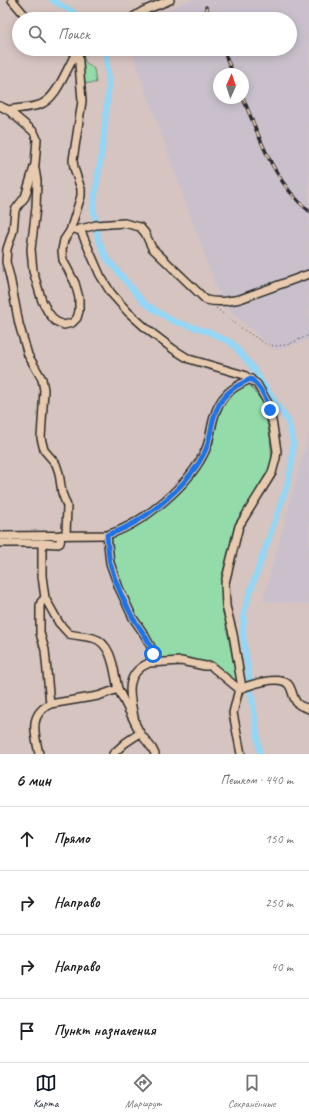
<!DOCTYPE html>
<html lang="ru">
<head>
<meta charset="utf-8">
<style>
	:root { --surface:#fff; --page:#f2f2f2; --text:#202124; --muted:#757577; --line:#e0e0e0; --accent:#111827 }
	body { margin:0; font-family:Caveat,sans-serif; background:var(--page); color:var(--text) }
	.compass { position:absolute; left:213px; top:68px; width:36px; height:36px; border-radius:50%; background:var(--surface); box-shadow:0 2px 10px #0003; rotate:3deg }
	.stop { position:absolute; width:12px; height:12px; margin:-9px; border:3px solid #1a73e8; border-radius:50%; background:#fff }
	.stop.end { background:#1a73e8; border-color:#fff; box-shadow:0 1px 4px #0008 }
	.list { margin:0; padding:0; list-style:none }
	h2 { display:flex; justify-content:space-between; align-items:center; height:52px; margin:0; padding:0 16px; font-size:17px }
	h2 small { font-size:13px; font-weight:400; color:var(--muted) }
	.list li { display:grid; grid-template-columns:26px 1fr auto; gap:12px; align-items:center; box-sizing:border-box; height:64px; padding:0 16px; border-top:1px solid var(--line) }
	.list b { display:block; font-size:15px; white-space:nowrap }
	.list em { font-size:13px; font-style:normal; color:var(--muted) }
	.icon { flex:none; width:22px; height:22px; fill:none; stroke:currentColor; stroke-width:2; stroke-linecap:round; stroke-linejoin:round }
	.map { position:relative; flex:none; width:309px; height:754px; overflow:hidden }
	.search { position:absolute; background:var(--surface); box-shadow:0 2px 10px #0003; left:12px; right:12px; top:12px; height:44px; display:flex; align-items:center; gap:10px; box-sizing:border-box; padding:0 14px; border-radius:22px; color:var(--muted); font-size:15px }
	.sheet { height:308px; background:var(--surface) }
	nav { display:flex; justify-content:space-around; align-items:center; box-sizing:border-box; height:56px; border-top:1px solid var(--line); background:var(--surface); font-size:11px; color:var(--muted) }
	nav a { display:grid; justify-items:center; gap:2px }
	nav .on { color:var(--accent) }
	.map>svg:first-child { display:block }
</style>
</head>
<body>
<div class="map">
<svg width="309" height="754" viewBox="0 0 309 754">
	<rect width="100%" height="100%" fill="#d6c4c0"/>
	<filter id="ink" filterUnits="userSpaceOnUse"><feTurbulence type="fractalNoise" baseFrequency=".025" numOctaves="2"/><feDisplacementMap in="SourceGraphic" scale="8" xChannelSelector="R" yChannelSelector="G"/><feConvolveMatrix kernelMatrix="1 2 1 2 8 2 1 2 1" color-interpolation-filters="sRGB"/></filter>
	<g filter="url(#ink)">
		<g fill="#c9c0cb" fill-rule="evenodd">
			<path d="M191 0H309V340L276 351 222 304 131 49H290V19H148ZM219 74H243V98H219Z"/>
			<polygon points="309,432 309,604 263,601"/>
		</g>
		<g fill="#94dbaa" stroke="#60836a">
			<polygon points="79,49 82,49 85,62 94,69 96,83 82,83"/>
			<polygon points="249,384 263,403 270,437 272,460 261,485 235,525 222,576 227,630 236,676 240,687 213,665 153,662 154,653 134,616 112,562 109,540 163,505 199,468 213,443 219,414 229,395"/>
		</g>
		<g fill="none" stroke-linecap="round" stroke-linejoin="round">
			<g stroke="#93d6f5" stroke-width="6">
				<polyline points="52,0 78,15 82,19"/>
				<polyline points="104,49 106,55 109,84 103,143 93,208 96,221 98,239 106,257 144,303 173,321 209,332 232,343 250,364 288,421 293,442 292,463 287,486 249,595 244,613 243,635 260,754"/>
			</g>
			<g stroke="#2b2b2b" stroke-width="10">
				<g id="minor">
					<polyline points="12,0 28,19"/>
					<polyline points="130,19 143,11 170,0"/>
					<polyline points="0,106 8,110 34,132 37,139 35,164 25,197 15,210 13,231 7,249 6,262 10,277 19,324 28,355 42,379 44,390 41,438 44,450 56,464 59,473 62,493 67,506 66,535"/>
					<path d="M8 110C18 108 29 108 39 105 58 99 67 66 78 50"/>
					<polyline points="35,169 37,181 36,208 31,249 33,271 42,301 48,312 55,321 64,325 72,323 77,318 79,311 79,298 75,283 63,260 62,250 64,240 70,231 81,196 81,189 74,168 73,160 82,101 78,50"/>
					<polyline points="80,229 100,275 111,293 128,312 148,330 173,349 189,359 244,375 257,384 268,403 273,426 277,451 276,458 272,473 239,526 225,583 226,606 233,634 242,688"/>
					<path d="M77 230 96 225 124 223 140 227 145 233 152 248 206 300C218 303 229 301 240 299L309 274"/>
					<path d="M61 535 60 543 58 544 42 543V576L45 598 59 623 69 634C77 636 85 636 93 638 113 643 114 673 118 689"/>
					<path d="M107 535 110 563 119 588 133 618 144 634 152 649V657L149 663C121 675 131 700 135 722"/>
					<path d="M0 536 107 535C143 524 191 484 206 449 210 439 211 427 214 417 220 396 232 387 251 379"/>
					<polyline points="0,543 42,543"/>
					<polyline points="45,598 41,602 40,606 40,633 45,650 50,704"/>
					<polyline points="149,663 181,661 205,666 211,666 239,689"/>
					<path d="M39 754C35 734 28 715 50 704L98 696 118 689 140 733 152 748 155 754"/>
					<polyline points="113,754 125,743 140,733"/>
					<path d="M241 754 233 713 239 689C250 685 279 675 288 684 293 689 292 699 298 704 301 707 306 707 309 709"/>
				</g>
			</g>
			<polyline stroke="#2b2b2b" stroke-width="1" stroke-dasharray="1 3" stroke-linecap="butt" points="216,308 240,327 267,345 276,346 287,345 309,335"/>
			<use href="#minor" stroke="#e8cbaf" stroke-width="7"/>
			<g stroke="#2b2b2b" stroke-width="3.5">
				<g id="rail">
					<polyline points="206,7 211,19"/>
					<polyline points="223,49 233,74"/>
					<path d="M243 98C260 138 274 183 309 211"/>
				</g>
			</g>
			<use href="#rail" stroke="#e8cbaf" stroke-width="2" stroke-dasharray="6" stroke-linecap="butt"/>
		</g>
	</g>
	<g fill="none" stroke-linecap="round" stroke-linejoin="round" filter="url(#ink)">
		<path stroke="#1a73e8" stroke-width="5" d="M153 654C150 640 140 629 133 618 124 602 115 581 110 563 108 554 108 544 107 535 143 524 191 484 206 449 210 439 211 427 214 417 220 396 232 387 251 379 261 387 266 397 270 410"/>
	</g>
</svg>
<svg class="compass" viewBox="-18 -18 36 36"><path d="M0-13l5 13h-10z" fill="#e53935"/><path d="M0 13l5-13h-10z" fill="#757577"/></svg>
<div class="stop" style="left:153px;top:654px"></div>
<div class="stop end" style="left:270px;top:410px"></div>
<div class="search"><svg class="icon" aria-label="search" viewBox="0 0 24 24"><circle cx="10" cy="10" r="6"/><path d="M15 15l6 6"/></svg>Поиск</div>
</div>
<section class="sheet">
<h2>6 мин<small>Пешком · 440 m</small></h2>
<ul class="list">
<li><svg class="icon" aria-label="ahead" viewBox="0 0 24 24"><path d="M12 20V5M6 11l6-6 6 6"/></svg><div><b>Прямо</b></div><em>150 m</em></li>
<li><svg class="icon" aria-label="right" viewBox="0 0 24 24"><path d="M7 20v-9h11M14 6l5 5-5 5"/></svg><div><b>Направо</b></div><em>250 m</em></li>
<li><svg class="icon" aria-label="right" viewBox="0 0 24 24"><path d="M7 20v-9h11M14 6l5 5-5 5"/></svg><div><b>Направо</b></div><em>40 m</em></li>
<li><svg class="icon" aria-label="arrive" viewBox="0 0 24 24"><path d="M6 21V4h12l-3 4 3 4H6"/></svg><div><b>Пункт назначения</b></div></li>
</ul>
</section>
<nav>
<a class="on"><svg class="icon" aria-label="map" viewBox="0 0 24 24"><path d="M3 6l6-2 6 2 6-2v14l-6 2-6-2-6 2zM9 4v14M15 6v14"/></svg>Карта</a>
<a><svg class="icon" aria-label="directions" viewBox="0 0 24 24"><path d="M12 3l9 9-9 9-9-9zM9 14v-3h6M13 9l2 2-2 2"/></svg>Маршрут</a>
<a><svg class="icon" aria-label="saved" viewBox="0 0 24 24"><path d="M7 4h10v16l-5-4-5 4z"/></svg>Сохранённые</a>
</nav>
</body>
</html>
